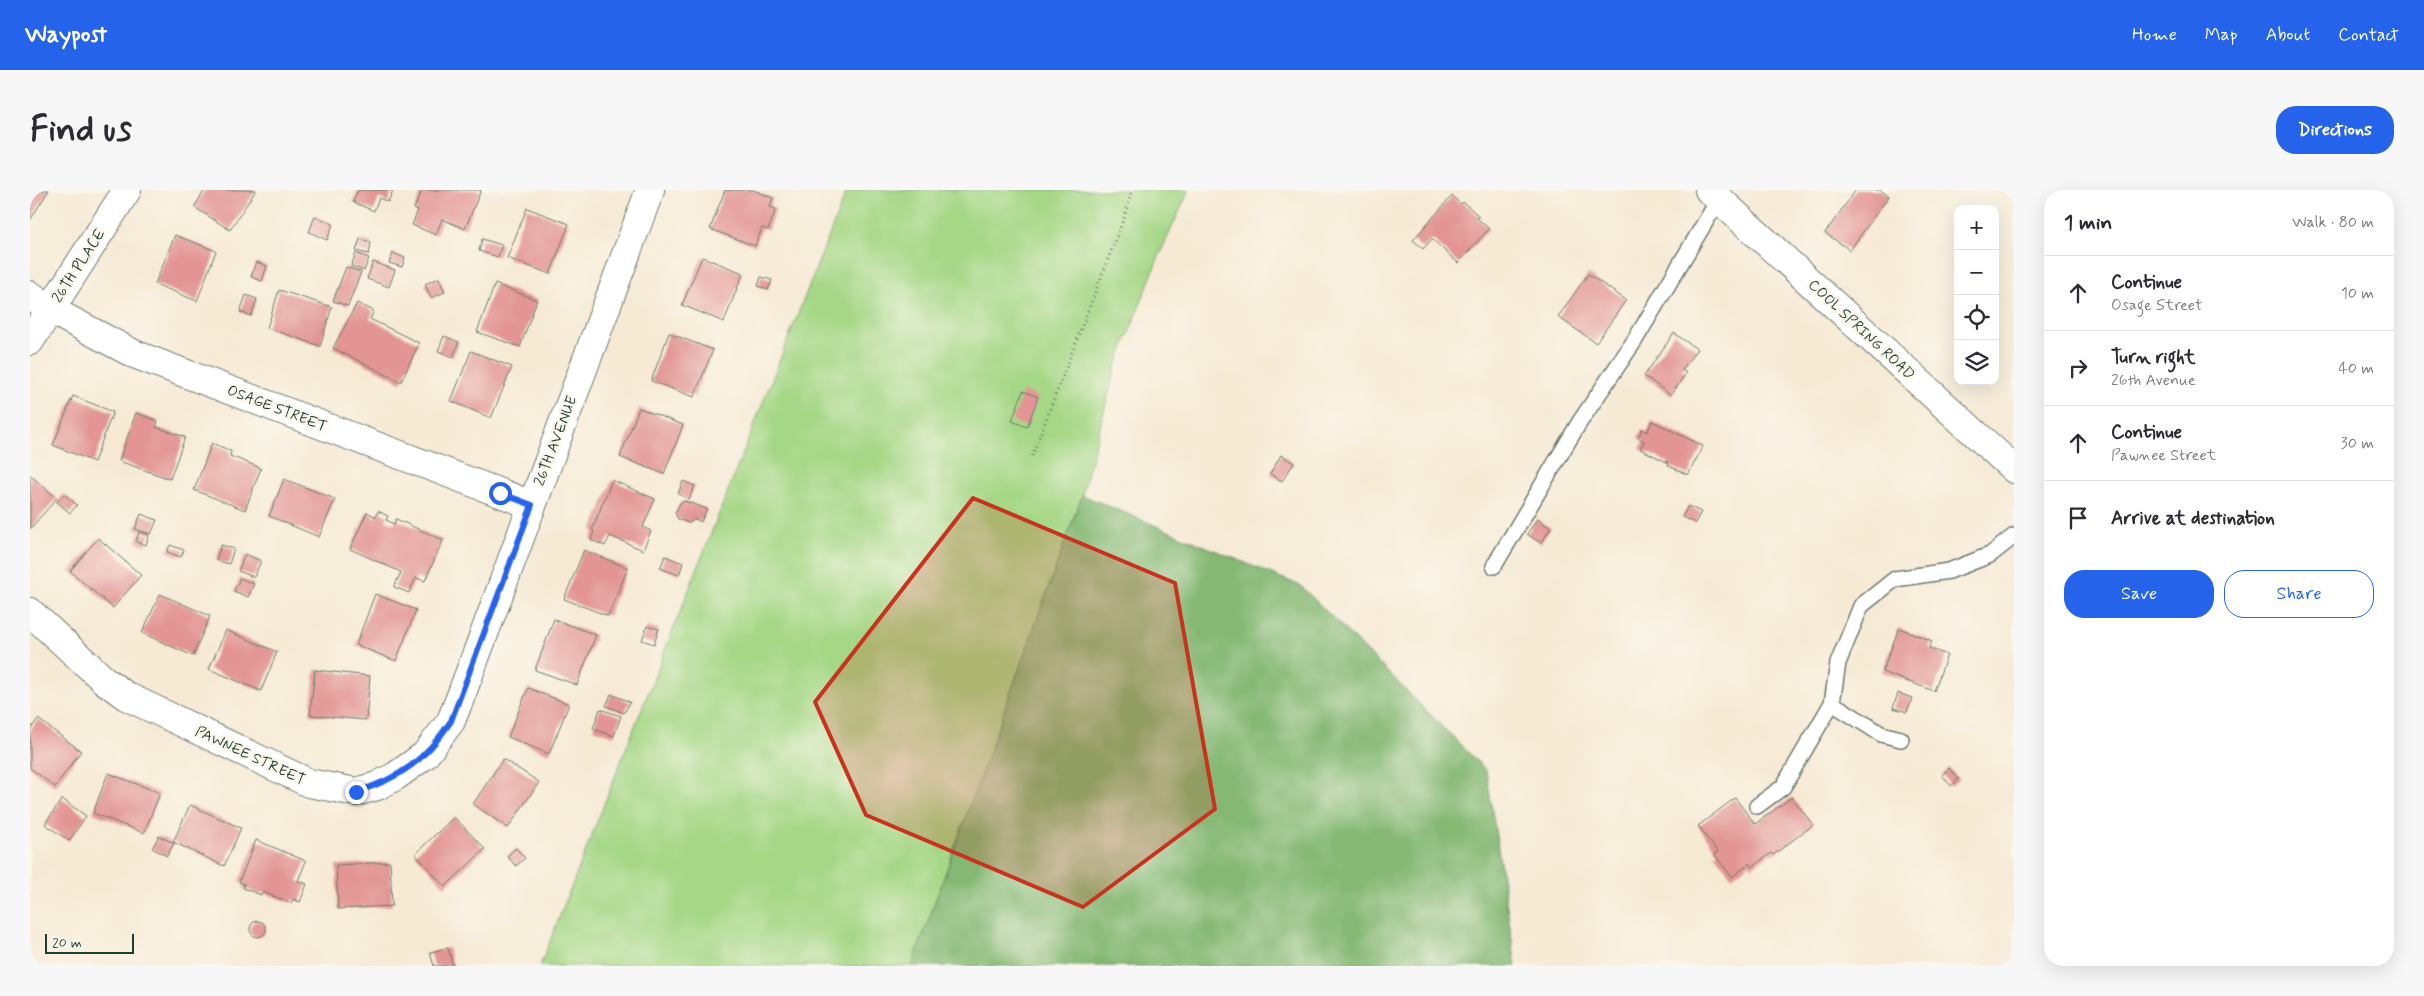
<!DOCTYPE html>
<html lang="en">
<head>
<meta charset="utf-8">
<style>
	:root { --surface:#fff; --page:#f7f7f7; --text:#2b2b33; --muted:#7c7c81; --line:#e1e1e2; --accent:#2563eb }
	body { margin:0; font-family:Mynerve,sans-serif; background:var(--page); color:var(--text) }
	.controls { position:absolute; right:15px; top:15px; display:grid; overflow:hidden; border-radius:10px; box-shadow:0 5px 20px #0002 }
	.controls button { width:45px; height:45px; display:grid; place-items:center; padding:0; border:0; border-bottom:1px solid var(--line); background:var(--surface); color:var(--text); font:25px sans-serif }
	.scale { position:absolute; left:15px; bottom:12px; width:89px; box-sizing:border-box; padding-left:5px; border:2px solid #1f3d34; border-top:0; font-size:14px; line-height:18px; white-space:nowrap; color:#1f3d34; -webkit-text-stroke:4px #fbf7ec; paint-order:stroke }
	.stop { position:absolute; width:15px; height:15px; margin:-11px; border:4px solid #2563eb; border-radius:50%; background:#fff }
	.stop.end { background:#2563eb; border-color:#fff; box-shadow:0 1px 5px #0008 }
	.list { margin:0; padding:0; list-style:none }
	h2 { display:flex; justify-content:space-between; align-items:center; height:65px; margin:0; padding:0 20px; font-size:21px }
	h2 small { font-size:16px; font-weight:400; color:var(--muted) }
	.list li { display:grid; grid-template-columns:32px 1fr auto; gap:15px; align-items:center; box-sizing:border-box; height:75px; padding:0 20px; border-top:1px solid var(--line) }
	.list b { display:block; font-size:19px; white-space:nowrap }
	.list p { margin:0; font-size:16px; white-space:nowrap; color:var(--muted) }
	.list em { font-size:16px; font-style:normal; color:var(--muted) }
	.actions { display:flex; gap:10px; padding:15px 20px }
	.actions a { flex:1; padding:11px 0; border:1px solid var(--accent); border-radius:20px; text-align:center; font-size:18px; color:var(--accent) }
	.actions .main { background:var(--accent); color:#fff }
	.icon { flex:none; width:28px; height:28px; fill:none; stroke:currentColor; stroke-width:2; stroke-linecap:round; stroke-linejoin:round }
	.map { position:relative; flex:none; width:1984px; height:776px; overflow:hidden; border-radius:20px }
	header { display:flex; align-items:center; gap:30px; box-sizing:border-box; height:70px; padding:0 25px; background:var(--accent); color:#fff }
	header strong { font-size:24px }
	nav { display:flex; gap:28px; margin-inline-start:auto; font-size:18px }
	.intro { display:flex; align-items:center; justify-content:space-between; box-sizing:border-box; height:120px; padding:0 30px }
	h1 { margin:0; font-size:35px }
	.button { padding:12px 22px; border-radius:20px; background:var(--accent); color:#fff; font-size:18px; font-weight:700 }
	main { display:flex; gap:30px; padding:0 30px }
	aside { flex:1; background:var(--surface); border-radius:20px; box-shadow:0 5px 20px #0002 }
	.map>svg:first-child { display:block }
</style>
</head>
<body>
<header>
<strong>Waypost</strong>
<nav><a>Home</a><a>Map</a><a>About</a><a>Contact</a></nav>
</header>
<div class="intro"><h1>Find us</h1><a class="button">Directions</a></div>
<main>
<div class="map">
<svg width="1984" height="776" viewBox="0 0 1984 776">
	<rect width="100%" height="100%" fill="#fbf7ec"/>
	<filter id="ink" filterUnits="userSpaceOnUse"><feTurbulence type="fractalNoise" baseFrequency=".02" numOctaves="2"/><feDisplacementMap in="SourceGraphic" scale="10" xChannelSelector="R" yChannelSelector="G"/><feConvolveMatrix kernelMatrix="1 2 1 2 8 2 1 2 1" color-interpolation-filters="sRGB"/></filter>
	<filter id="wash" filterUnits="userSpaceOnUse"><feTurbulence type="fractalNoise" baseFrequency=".0096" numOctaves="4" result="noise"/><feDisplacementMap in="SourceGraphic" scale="20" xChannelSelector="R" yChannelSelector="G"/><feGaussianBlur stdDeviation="1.12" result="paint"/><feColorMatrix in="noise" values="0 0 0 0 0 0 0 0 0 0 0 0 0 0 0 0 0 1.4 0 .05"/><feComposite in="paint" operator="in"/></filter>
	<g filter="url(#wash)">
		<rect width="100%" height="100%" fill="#f6ead5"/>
		<polygon fill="#a5d786" stroke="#628a5d" points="817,0 1159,0 1129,66 1085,179 1052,305 882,776 510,776"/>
		<polygon fill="#84b873" stroke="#527a54" points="1052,305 1271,396 1456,580 1486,776 882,776"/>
		<g id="blocks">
			<g fill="#e29594">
				<polygon points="0,0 19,0 0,30"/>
				<polygon points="175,0 226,0 200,40 164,17"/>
				<polygon points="328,0 363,0 358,12 349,8 344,21 323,12"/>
				<polygon points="392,0 451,0 435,39 412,29 406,45 382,35 388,20 384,19"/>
				<polygon points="695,0 723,0 743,8 740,17 746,19 738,40 732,38 725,56 680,39"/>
				<polygon points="1826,0 1850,0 1859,6 1820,60 1795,43"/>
				<polygon points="1422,6 1431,14 1433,12 1449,26 1447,28 1459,39 1428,73 1402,49 1393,59 1383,50"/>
				<polygon points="497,18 539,34 520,84 477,68"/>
				<polygon points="285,26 303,34 297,50 279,42"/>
				<polygon points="145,45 186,61 167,111 125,94"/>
				<polygon points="330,49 341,52 339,64 326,61"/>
				<polygon points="452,49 472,55 468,67 449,61"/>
				<polygon points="326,63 339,68 334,81 321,76"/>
				<polygon points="363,63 375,68 372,77 359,73"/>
				<polygon points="672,67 713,83 694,132 652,115"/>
				<polygon points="226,72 237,76 232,91 221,87"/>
				<polygon points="343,72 365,80 359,97 337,89"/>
				<polygon points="316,77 331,82 318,116 303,111"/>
				<polygon points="1558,84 1596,110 1566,153 1528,127"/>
				<polygon points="731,87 742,90 738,100 728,96"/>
				<polygon points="409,88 415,102 401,108 395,94"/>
				<polygon points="465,94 507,110 490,157 447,142"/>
				<polygon points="249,100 302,117 290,156 237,138"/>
				<polygon points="216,105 227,109 221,126 210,122"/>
				<polygon points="327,113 344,121 340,129 389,153 371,192 303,158"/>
				<polygon points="639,143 683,160 664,207 621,191"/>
				<polygon points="1644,143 1667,159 1652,180 1656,183 1641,205 1614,186"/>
				<polygon points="414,146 429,152 423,167 408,161"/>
				<polygon points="441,161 482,177 461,228 421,211"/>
				<polygon points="993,201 1008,207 997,237 982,231"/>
				<polygon points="43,206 83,222 64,272 23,255"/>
				<polygon points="609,218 653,235 634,284 590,267"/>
				<polygon points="106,223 128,231 126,237 155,247 140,289 89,271"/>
				<polygon points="1622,231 1673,256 1658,285 1638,275 1639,273 1610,259 1614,251 1608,248 1612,239 1617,242"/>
				<polygon points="182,253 201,261 200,266 231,278 215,320 164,300"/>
				<polygon points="1251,265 1264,273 1252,291 1240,284"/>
				<polygon points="0,285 27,308 0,339"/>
				<polygon points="254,289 305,309 289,347 239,326"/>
				<polygon points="582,290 625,309 613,337 621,341 613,360 580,346 575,356 561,350 564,341 562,340"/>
				<polygon points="653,291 665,296 659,309 648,304"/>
				<polygon points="34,304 47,315 40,323 27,312"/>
				<polygon points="655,311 677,319 671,332 665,329 659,333 648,329 645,323 650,313"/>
				<polygon points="1658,316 1671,322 1665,333 1652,327"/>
				<polygon points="348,321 358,326 356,330 364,334 366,329 413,350 395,391 386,388 379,403 364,397 371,382 320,359 337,322 346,327"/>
				<polygon points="111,324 127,330 121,344 105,339"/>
				<polygon points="1507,329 1521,338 1511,353 1497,344"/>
				<polygon points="109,342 119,345 116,355 106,352"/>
				<polygon points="68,348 111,385 83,418 40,381"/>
				<polygon points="140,355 154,360 151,367 137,362"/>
				<polygon points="191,355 204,359 199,374 186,370"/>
				<polygon points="554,360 598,378 578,426 534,409"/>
				<polygon points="215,364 231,371 224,387 208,381"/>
				<polygon points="635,366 653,373 649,385 630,378"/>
				<polygon points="210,388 224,394 218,407 204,401"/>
				<polygon points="130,404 180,426 163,466 112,443"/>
				<polygon points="345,404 386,420 366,471 326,455"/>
				<polygon points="524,429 566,445 547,495 505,480"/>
				<polygon points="617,436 629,439 624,454 612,450"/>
				<polygon points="1869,438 1902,451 1899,458 1917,465 1904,501 1852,482"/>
				<polygon points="196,440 247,462 231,501 179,479"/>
				<polygon points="285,480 340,486 336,530 280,525"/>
				<polygon points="498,498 539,514 519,564 478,547"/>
				<polygon points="1868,503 1882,508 1877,522 1863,518"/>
				<polygon points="581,504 600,512 594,523 576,516"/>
				<polygon points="570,519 591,526 584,546 563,539"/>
				<polygon points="8,529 51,561 25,597 0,578 0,540"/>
				<polygon points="473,569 509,592 478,638 443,614"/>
				<polygon points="1919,578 1929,589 1921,596 1912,585"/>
				<polygon points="78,583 130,603 114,643 63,623"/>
				<polygon points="1762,607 1783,635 1743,665 1741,663 1722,677 1720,673 1702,687 1684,664 1688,662 1668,636 1705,608 1725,634"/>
				<polygon points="32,609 56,626 39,651 15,634"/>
				<polygon points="160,615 211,638 194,676 143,652"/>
				<polygon points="424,627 455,659 415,697 385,664"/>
				<polygon points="129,646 144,653 137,666 122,658"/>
				<polygon points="226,650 276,671 268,691 277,694 270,712 263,709 261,713 232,702 231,705 213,698 214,694 209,692"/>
				<polygon points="486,658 495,668 486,676 477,666"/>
				<polygon points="360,672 362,716 308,719 306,675"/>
				<circle cx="228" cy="739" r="8"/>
				<polygon points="418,758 423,776 404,776 400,762"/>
			</g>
		</g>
	</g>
	<g filter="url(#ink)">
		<use href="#blocks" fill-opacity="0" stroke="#6a7a6c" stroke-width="1"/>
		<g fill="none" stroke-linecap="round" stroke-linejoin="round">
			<g stroke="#6a7a6c" stroke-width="18">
				<g id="lane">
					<polyline points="1464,376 1549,233 1605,150 1689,9"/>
					<polyline points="1802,513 1851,544 1871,549"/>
					<polyline points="1727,616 1753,597 1802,513 1808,473 1831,416 1865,389 1919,381 1960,365 1984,346"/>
				</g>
			</g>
			<g stroke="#6a7a6c" stroke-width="30">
				<g id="street">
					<polyline points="1679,0 1984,279"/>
					<polyline points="0,105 21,120 104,164 502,315"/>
					<polyline points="0,151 97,0"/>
					<polyline points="0,422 74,490 96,506 279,593 326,602 347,596 366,586 395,565 421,531 432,503 620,0"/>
				</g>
			</g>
			<polyline stroke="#6a7a6c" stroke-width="3" stroke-dasharray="1 4" stroke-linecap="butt" points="1002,266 1095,25 1102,0"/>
			<use href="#lane" stroke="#fff" stroke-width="15"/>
			<use href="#street" stroke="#fff" stroke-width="28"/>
		</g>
	</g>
	<g fill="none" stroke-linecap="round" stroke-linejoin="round" filter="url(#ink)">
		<path stroke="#2563eb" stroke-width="6" d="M326 602C371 588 395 570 421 531L502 315 470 303"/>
	</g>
	<path fill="#c8321e" fill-opacity="0.2" stroke="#c8321e" stroke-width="4" stroke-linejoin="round" d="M943 308 1145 393 1185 619 1053 717 836 625 785 512Z"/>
	<g text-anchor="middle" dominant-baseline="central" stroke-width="5" stroke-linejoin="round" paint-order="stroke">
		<g font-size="15" fill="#1f3d34" stroke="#fbf7ec">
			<text transform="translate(49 76) rotate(-57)">26TH PLACE</text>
			<text transform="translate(1831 140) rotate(43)">COOL SPRING ROAD</text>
			<text transform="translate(247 219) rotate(21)">OSAGE STREET</text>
			<text transform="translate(526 251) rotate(-69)">26TH AVENUE</text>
			<text transform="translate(220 566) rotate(25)">PAWNEE STREET</text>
		</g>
	</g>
</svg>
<div class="controls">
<button>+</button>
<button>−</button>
<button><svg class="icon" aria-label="locate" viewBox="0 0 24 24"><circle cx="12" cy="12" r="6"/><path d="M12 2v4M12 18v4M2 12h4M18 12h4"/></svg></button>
<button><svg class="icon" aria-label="layers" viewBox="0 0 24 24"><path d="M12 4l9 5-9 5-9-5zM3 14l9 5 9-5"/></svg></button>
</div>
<div class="scale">20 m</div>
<div class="stop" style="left:470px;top:303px"></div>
<div class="stop end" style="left:326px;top:602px"></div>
</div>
<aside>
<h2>1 min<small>Walk · 80 m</small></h2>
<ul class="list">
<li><svg class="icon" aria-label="ahead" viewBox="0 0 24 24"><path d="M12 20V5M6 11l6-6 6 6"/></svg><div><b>Continue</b><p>Osage Street</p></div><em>10 m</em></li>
<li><svg class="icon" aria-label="right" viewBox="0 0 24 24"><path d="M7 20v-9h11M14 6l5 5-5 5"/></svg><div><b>Turn right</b><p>26th Avenue</p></div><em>40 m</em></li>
<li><svg class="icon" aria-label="ahead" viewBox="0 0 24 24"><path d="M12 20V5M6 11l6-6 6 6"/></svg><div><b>Continue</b><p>Pawnee Street</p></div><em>30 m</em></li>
<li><svg class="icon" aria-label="arrive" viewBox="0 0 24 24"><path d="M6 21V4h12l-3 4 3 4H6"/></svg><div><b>Arrive at destination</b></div></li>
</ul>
<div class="actions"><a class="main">Save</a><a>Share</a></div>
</aside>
</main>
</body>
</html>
